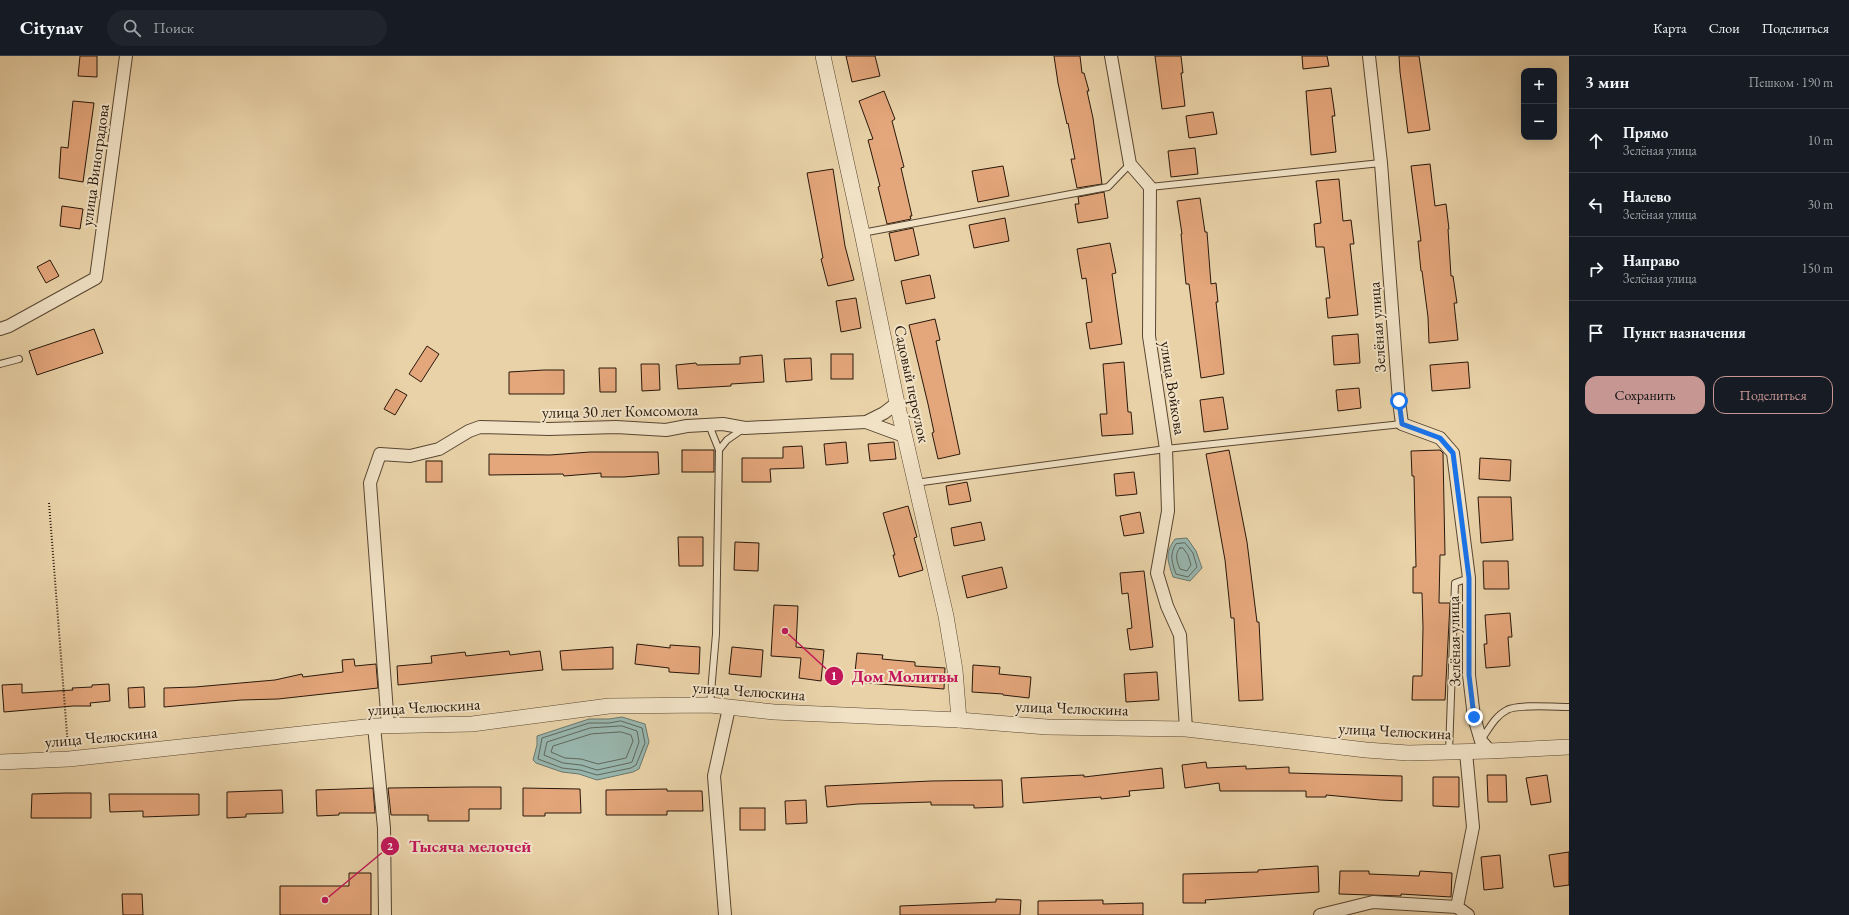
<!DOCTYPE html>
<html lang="ru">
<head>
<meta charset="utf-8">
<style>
	:root { --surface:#171b24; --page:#20242c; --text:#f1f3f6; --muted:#9ea1a6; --line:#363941; --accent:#c59692 }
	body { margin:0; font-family:"EB Garamond",serif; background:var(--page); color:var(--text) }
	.controls { position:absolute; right:12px; top:12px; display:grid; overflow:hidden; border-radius:8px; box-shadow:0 4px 16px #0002 }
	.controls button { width:36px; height:36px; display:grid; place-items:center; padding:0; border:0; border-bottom:1px solid var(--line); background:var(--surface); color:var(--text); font:20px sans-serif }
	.stop { position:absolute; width:12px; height:12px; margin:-9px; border:3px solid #1a73e8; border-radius:50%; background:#fff }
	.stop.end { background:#1a73e8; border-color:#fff; box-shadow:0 1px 4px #0008 }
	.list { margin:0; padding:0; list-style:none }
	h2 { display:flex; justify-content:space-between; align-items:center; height:52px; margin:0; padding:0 16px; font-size:17px }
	h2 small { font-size:13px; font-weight:400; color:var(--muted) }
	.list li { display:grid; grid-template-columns:26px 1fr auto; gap:12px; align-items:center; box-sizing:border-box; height:64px; padding:0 16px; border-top:1px solid var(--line) }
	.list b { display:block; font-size:15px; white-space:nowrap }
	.list p { margin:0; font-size:13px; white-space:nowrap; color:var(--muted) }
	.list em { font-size:13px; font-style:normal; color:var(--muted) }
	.actions { display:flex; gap:8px; padding:12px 16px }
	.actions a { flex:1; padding:9px 0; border:1px solid var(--accent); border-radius:12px; text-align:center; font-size:14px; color:var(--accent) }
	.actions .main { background:var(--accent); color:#111 }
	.icon { flex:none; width:22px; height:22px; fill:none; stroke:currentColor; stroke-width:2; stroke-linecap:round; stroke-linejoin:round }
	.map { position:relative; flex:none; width:1569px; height:859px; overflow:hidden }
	header { display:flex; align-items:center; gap:24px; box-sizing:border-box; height:56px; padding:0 20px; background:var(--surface); border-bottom:1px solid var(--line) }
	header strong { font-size:19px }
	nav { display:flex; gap:22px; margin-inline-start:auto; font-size:14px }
	.search { width:280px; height:36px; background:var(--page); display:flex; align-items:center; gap:10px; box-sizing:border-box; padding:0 14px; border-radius:22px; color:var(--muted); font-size:15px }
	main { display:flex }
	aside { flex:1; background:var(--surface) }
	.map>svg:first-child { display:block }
</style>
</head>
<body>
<header>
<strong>Citynav</strong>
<div class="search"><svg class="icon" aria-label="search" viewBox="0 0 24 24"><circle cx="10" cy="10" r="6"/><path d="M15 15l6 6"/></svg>Поиск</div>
<nav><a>Карта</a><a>Слои</a><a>Поделиться</a></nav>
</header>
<main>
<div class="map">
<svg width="1569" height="859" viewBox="0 0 1569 859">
	<rect width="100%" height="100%" fill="#e9d2a8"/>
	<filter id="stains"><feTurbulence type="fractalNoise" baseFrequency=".005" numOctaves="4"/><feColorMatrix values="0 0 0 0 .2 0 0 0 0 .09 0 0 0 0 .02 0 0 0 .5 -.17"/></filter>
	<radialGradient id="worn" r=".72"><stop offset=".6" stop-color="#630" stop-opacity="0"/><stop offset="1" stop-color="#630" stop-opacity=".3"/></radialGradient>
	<g fill="#98b6ae" stroke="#6b776d">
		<path d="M1187 482 1196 495 1202 512 1190 525 1173 521C1168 505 1164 498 1175 483Z"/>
		<polygon points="622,661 645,668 649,686 639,713 633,716 597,724 579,718 562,716 536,707 533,704 537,689 537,680 589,663 609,663"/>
	</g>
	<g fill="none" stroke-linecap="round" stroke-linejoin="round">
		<g stroke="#60675c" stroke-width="1">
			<path d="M1185 487 1193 497 1197 511 1188 521 1176 518C1172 507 1169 498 1176 488Z"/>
			<path d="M1180 492H1183L1188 499 1191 509 1187 515 1180 513C1177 506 1174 498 1180 492Z"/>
			<polygon points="621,665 642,672 645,687 636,709 631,712 597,719 580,714 562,712 538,703 542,682 589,667 609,667"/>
			<polygon points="622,670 637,675 639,686 632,706 629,707 597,714 581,709 563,707 544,699 547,686 590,672"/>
			<polygon points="621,676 631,679 633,685 626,702 598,708 581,703 565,702 551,696 553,690 591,678"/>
		</g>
	</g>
	<g fill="#e4a67b" stroke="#28180b">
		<polygon points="80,0 97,0 97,21 78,20"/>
		<polygon points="846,0 875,0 880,20 852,26"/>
		<polygon points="1054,0 1080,0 1082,17 1084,17 1089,35 1087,35 1093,62 1102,128 1077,132 1071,103 1075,103 1068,67 1067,68 1058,27"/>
		<polygon points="1155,0 1181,0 1183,17 1181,17 1185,50 1162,53"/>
		<polygon points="1302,0 1327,0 1329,10 1303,13"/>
		<polygon points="1399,0 1419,0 1430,74 1408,77 1400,16"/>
		<polygon points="1331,32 1335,60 1332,60 1336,96 1311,99 1306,35"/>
		<polygon points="884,35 895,63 892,65 904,111 901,112 912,160 910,160 911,163 887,168 878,131 880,130 868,84 873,83 859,45"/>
		<polygon points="73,45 94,47 83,126 59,122 61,91 68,92"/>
		<polygon points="1213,56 1217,78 1189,82 1186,60"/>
		<polygon points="1195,92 1198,118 1171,121 1168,95"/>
		<polygon points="1430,108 1435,150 1446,148 1449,173 1448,173 1451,220 1453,220 1457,247 1454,247 1458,284 1429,287 1428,261 1422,215 1421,215 1418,185 1421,185 1411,110"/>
		<polygon points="1003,110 1009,140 978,146 972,115"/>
		<polygon points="833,113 845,190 854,224 828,230 821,203 823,202 807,117"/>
		<polygon points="1339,123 1343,165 1351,164 1354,188 1350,188 1358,259 1328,262 1326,242 1330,242 1324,191 1316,191 1314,168 1321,167 1316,125"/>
		<polygon points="1104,136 1108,162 1078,167 1075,148 1079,148 1078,141"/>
		<polygon points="1200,142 1205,176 1207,176 1211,228 1216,227 1218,246 1216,246 1224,318 1201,322 1189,228 1186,228 1181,178 1182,178 1177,145"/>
		<polygon points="62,150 83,153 80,173 60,170"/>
		<polygon points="1005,162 1009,185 974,192 969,169"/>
		<polygon points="913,172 919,199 895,205 889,177"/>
		<polygon points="1110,187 1116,217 1112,218 1122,288 1090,293 1086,267 1092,266 1086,222 1082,223 1077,193"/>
		<polygon points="50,204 59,220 46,227 37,211"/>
		<polygon points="930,219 935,242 906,248 901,225"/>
		<polygon points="856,242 861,272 841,276 836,245"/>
		<polygon points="935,263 940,284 936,285 960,398 938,403 932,377 934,376 928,348 909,269"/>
		<polygon points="94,273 103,297 37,319 29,295"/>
		<polygon points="1358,278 1360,307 1334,309 1332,280"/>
		<polygon points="427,290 439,298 421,326 409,318"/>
		<rect x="831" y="298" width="22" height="25"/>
		<polygon points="762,299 764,326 731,328 731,330 678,333 676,309 696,307 697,309 740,308 740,301"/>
		<polygon points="811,302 812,324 786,326 784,303"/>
		<polygon points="1124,306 1128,356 1131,356 1133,378 1102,380 1100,358 1107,358 1103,308"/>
		<polygon points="1468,306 1470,332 1432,335 1430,309"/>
		<polygon points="641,308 659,308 660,334 642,335"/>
		<polygon points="599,312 616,312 616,336 600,336"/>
		<polygon points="544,314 564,314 564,338 509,338 509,316"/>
		<polygon points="1359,332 1361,352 1338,355 1336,334"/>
		<polygon points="396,333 407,339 395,359 384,353"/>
		<polygon points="1223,341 1228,373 1204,376 1200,344"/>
		<polygon points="846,386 848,407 826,409 824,388"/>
		<polygon points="894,386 896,403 870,405 868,388"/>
		<polygon points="802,390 804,412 770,413 771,426 742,426 742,402 783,402 783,391"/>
		<rect x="682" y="394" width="32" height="22"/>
		<polygon points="1229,394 1247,486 1257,566 1259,566 1263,644 1239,645 1234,562 1231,562 1225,504 1206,398"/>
		<polygon points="1440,394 1443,397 1445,499 1440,499 1439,547 1450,547 1445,644 1412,644 1413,620 1422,620 1423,572 1422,537 1413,537 1413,511 1416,511 1414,420 1412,420 1411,395"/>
		<polygon points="590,396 658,396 659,418 624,421 601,421 601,417 564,420 563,418 489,419 489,398 550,399"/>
		<polygon points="1480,402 1511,404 1510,425 1479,423"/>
		<rect x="426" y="405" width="16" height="21"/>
		<polygon points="1134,416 1137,438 1116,440 1114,418"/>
		<polygon points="967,426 971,445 949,449 946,430"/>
		<polygon points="1478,441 1511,441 1513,484 1481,487"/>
		<polygon points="908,450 917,481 914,482 923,514 899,521 893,499 895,499 883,457"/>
		<polygon points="1140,456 1144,477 1124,480 1120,460"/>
		<polygon points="981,466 985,484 954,490 951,472"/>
		<polygon points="678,481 703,481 703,510 679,510"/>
		<polygon points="735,486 759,487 758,515 734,514"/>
		<polygon points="1483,505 1508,505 1509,533 1484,533"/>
		<polygon points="1002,511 1007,532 967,542 962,520"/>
		<polygon points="1144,515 1153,591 1130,594 1127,573 1132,572 1128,537 1122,538 1120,517"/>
		<polygon points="774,549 798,550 796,591 824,594 821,625 799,622 801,602 771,600"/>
		<polygon points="1510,557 1512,581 1508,581 1510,610 1486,612 1484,588 1487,588 1485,559"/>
		<polygon points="637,588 670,592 670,589 700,591 699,618 669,616 669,612 635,608"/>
		<polygon points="613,591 613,613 562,614 560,595"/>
		<polygon points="732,591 763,594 761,621 729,618"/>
		<polygon points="509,595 510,599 540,595 543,614 398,629 397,610 432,607 431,600 465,596 466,600"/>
		<polygon points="857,597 883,599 882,603 915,606 915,610 945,612 944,633 854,626"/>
		<polygon points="354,603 355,610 376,608 378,632 278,643 241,644 164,651 164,632 195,631 275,624 302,618 303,621 343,616 342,604"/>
		<polygon points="973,609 1000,611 999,618 1031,621 1029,642 1003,639 1003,638 972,636"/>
		<polygon points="1157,616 1159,644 1126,646 1124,618"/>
		<polygon points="22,628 22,637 73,634 72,632 92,631 92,629 109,628 110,645 90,647 91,650 73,650 4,656 2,629"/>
		<polygon points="144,631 145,651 129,652 128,632"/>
		<polygon points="1206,706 1207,712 1246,710 1246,713 1289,711 1289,717 1402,720 1402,745 1380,744 1326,739 1326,741 1306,741 1306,735 1220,735 1219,727 1185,732 1182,709"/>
		<polygon points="1162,712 1164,732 1129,735 1130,740 1101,743 1101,741 1023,747 1021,722 1084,719 1084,721"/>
		<polygon points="1487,719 1506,719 1507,746 1488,746"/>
		<polygon points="1547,719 1551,746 1531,749 1526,722"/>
		<polygon points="1433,721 1459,721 1459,751 1433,750"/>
		<polygon points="1002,724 1003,751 974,752 974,749 931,749 931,746 858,748 827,751 825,730 931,725"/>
		<polygon points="469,731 501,731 501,753 469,753 469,765 428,765 428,759 391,759 388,732"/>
		<polygon points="373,732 375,757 339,757 339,759 317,760 316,734"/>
		<polygon points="523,732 580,733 581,757 545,757 545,760 523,760"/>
		<polygon points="667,733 667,735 702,735 703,755 667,755 667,759 606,759 606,734"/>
		<polygon points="282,734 283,757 246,758 246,761 227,762 227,736"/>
		<polygon points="66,737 91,737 91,762 31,762 32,738"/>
		<polygon points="109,738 199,738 199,759 143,761 143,755 110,756"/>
		<polygon points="806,744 807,767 786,768 785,745"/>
		<rect x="740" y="752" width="25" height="22"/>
		<polygon points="1569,796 1569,829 1554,831 1549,799"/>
		<polygon points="1500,799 1503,832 1484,834 1481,801"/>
		<polygon points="1318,810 1319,836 1205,844 1206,847 1183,847 1183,818 1258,816 1258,814"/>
		<polygon points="1340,815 1369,815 1369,818 1419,820 1420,815 1452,817 1451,841 1401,838 1401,840 1339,838"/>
		<polygon points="349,817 371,817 371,859 280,859 280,830 349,830"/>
		<polygon points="122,838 142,838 143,859 123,859"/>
		<polygon points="996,843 1021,844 1020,859 900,859 900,850 996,846"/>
		<polygon points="1103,844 1103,848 1143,847 1143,859 1038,859 1038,845"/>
	</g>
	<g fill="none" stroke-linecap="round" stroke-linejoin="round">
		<g stroke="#584632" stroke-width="8">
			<g id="service">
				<polyline points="1150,131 1381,107"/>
				<polyline points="862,177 1108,131 1130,108"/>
				<polyline points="0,308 19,303"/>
				<polyline points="709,369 719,394"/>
				<polyline points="915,427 1166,393 1402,368"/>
				<polyline points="710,648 716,578 719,394 727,384 743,373"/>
				<path d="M1481 684C1489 673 1495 660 1507 654 1517 648 1556 651 1569 651"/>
				<polyline points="1449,696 1455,527 1469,522"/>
			</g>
		</g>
		<g stroke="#584632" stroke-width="14">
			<g id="minor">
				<polyline points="1111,0 1130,108 1150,131 1149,280 1166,393 1168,455 1157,517 1167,550 1180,579 1186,673"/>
				<polyline points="1369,0 1381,107 1399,345 1402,368 1440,382 1453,397 1469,522 1469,619 1474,661 1481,685 1490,695"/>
				<polyline points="0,273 9,270 96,222 126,0"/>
				<polyline points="866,366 904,380"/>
				<polyline points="374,670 384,772 385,859"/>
				<polyline points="388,670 370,427 380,398 410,400 439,393 469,375 480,371 549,373 616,371 666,374 687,370 723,368 745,372 866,366 884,357 897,347"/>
				<polyline points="1466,696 1473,771 1457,851 1468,859"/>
				<polyline points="725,859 714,720 729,652"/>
				<polyline points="1320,859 1373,846 1457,851"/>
			</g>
		</g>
		<g stroke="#584632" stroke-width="16">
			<g id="tertiary">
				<polyline points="823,0 862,177 897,347 946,560 955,614 959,664"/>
				<polyline points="0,706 69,703 374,670 472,668 609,650 710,649 774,656 959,664 1047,671 1186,673 1366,694 1408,697 1490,695 1569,691"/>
			</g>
		</g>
		<polyline stroke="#28180b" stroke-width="2" stroke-dasharray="1 2" stroke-linecap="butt" points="49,447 68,691"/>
		<use href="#service" stroke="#f1e2c6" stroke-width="6"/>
		<use href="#minor" stroke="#f1e2c6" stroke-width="12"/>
		<use href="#tertiary" stroke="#f1e2c6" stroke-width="15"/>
	</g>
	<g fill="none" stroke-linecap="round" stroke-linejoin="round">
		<polyline stroke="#1a73e8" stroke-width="5" points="1399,345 1402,368 1440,382 1453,397 1469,522 1469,619 1474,661"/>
	</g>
	<g text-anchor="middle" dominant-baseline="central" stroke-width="4" stroke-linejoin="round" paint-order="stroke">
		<g font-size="16" fill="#28180b" stroke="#f1e2c6">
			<text transform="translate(95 109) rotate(-82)">улица Виноградова</text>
			<text transform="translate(1377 271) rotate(-94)">Зелёная улица</text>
			<text transform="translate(912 328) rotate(78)">Садовый переулок</text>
			<text transform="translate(1173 332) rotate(81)">улица Войкова</text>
			<text transform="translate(620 355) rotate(-1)">улица 30 лет Комсомола</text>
			<text transform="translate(1454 585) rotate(-91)">Зелёная улица</text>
			<text transform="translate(749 635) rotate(4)">улица Челюскина</text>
			<text transform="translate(424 651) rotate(-3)">улица Челюскина</text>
			<text transform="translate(1072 652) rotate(2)">улица Челюскина</text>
			<text transform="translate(1395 675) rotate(3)">улица Челюскина</text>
			<text transform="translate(101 681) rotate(-5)">улица Челюскина</text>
		</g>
	</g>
	<path fill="none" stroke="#c2185b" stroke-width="1.5" d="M785 575L834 620M325 844L390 790"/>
	<g fill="#c2185b" stroke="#f1e2c6" stroke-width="1.5">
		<circle cx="785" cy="575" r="4"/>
		<circle cx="325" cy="844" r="4"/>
		<circle cx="834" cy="620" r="10"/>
		<circle cx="390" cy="790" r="10"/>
	</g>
	<g font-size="12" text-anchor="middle" font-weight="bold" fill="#fff">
		<text x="834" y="624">1</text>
		<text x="390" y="794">2</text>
	</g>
	<g font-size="17" text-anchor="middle" font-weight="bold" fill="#c2185b" stroke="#f1e2c6" stroke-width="4" stroke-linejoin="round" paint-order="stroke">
		<text x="905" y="626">Дом Молитвы</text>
		<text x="470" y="796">Тысяча мелочей</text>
	</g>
	<rect width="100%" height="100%" filter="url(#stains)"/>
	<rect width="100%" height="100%" fill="url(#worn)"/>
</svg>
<div class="controls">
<button>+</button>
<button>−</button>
</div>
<div class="stop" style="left:1399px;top:345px"></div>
<div class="stop end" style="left:1474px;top:661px"></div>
</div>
<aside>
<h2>3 мин<small>Пешком · 190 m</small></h2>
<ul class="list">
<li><svg class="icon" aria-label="ahead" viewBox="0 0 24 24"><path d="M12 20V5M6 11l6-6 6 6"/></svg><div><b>Прямо</b><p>Зелёная улица</p></div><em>10 m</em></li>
<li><svg class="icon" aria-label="left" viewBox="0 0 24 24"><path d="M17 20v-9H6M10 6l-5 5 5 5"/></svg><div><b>Налево</b><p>Зелёная улица</p></div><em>30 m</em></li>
<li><svg class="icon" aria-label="right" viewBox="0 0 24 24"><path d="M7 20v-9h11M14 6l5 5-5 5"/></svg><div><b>Направо</b><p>Зелёная улица</p></div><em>150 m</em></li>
<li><svg class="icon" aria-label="arrive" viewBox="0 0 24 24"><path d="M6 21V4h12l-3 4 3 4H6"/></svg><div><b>Пункт назначения</b></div></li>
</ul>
<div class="actions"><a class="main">Сохранить</a><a>Поделиться</a></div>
</aside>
</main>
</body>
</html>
